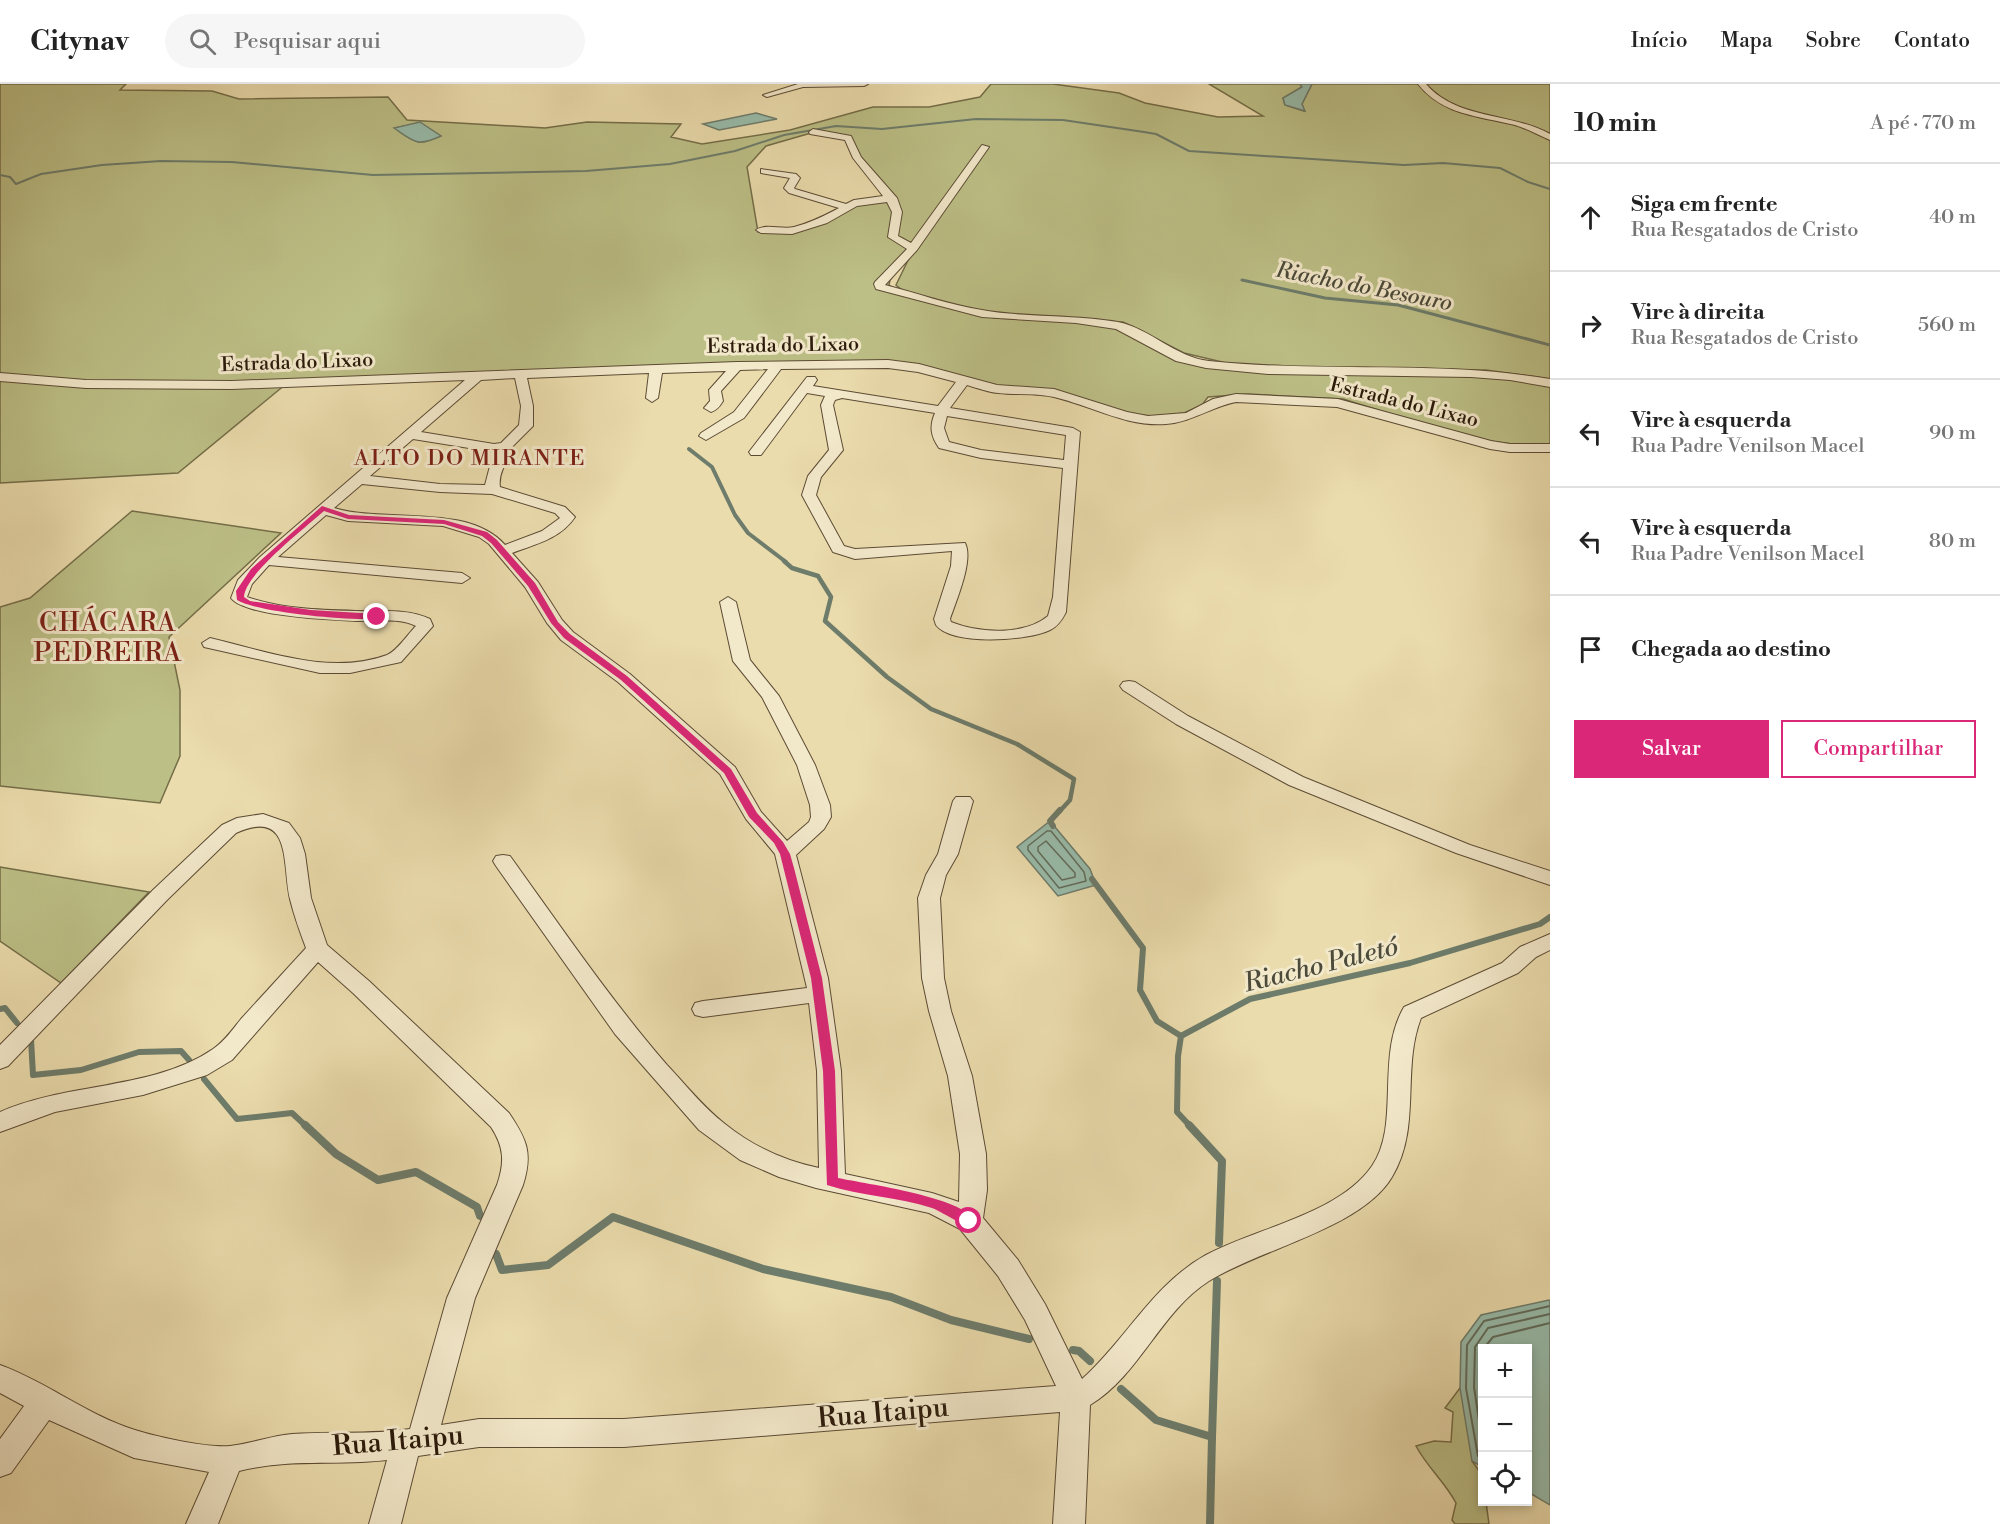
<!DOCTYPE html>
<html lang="pt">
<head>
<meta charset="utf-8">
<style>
	:root { --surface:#fff; --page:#f6f6f6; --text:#222; --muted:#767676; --line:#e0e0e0; --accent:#db2777 }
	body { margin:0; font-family:"Libre Bodoni",serif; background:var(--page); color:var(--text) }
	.controls { position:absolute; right:18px; bottom:18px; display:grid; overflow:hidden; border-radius:0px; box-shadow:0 3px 9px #0003 }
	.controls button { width:54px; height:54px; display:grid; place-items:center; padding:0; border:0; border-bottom:2px solid var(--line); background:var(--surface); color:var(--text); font:30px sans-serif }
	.stop { position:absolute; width:18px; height:18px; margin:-14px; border:4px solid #db2777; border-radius:50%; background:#fff }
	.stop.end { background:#db2777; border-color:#fff; box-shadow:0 2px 6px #0008 }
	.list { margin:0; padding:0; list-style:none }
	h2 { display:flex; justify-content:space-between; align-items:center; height:78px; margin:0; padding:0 24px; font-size:26px }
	h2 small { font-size:20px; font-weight:400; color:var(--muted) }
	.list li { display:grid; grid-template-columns:39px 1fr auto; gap:18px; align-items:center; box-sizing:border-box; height:108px; padding:0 24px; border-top:2px solid var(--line) }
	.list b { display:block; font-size:22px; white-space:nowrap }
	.list p { margin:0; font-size:20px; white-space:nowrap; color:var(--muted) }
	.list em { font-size:20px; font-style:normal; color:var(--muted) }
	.actions { display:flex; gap:12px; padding:18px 24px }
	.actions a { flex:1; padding:14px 0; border:2px solid var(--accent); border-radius:0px; text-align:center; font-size:21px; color:var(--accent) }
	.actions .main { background:var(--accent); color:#fff }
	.icon { flex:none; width:33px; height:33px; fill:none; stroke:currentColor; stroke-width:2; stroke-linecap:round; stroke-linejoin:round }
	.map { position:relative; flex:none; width:1550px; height:1440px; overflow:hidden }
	header { display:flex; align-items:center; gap:36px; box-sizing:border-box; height:84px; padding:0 30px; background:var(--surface); border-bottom:2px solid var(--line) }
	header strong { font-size:28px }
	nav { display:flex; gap:33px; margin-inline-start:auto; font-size:21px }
	.search { width:420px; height:54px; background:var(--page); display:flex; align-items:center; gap:15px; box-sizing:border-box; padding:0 21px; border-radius:33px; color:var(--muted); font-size:22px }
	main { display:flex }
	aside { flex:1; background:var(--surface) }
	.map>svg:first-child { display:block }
</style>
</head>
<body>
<header>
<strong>Citynav</strong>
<div class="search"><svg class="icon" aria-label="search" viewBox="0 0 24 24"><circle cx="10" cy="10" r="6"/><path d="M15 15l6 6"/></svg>Pesquisar aqui</div>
<nav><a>Início</a><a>Mapa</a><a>Sobre</a><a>Contato</a></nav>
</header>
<main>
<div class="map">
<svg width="1550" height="1440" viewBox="0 0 1550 1440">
	<rect width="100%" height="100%" fill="#ebdcad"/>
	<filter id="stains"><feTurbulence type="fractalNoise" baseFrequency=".00333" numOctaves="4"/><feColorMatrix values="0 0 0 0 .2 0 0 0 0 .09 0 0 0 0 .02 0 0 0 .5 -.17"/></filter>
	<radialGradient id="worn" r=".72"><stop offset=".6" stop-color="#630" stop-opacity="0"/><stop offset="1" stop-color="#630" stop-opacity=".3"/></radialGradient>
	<g fill="#bcbf86" stroke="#746d48" stroke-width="1.5" fill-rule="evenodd">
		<path d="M0 0H126L120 6 212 7 239 15 388 13 407 36 545 44 587 38 681 40 671 53 702 60 790 46 873 23H929L980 13 991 0H1053L1119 9 1145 19 1218 33 1263 32 1209 0H1300L1302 3 1283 14 1285 21 1304 27 1302 20 1312 0H1550V295L1486 286 1316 285 1239 282 1184 269 1123 238 1058 236 984 230 902 206 896 201 913 166 890 196 889 201 902 210 995 234 1095 239 1128 246 1143 253 1176 276 1230 286 1301 290 1395 289 1497 291 1550 301V360L1519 361 1468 354 1343 315 1248 310 1208 313 1202 321 1184 329 1156 332 1136 331 1061 308 1000 303 914 282 859 277 238 299 68 297 0 290ZM420 39 440 52C417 63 414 58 395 44ZM811 49 846 53 874 94 891 114 896 128V150L898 156 916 161 915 164C872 152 901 142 889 115L857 120 826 138 802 146 789 149 758 148 747 83 766 62Z"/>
		<polygon points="0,295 286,300 178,389 0,399"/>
		<polygon points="132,427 281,449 169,553 180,606 180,672 160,719 0,702 0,523 30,514"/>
		<polygon points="0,783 149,808 61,899 0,857"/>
		<path d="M1460 1304 1472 1331V1377L1482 1391V1418H1486L1489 1440H1455L1452 1436 1456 1419C1445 1398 1427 1383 1416 1362L1434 1357 1451 1358 1453 1328 1445 1324Z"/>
	</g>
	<g fill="#98bcab" stroke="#6d7c6b" stroke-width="1.5">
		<polygon points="1300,0 1312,0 1302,20 1305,27 1285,21 1283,14 1302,3"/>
		<polygon points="756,29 777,35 719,46 703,40"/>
		<path d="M420 38 441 52C417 63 414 58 394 44Z"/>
		<polygon points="1050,737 1090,785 1096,801 1058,812 1017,763"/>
		<polygon points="1549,1216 1550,1217 1550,1421 1528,1408 1528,1264 1482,1264 1482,1383 1472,1377 1460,1304 1461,1258 1481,1231"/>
	</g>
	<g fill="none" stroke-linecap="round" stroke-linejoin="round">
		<g stroke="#626c5b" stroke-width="1.5">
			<polygon points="1047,747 1051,747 1084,788 1086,797 1059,804 1028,766 1028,762"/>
			<polygon points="1046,757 1075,789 1075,793 1062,796 1038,767 1038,763"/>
		</g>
		<g stroke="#626c5b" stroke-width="2">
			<polyline points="1484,1264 1493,1253 1550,1239"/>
			<polyline points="1482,1356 1474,1303 1475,1263 1488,1244 1550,1230"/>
			<polyline points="1482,1376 1478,1372 1466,1304 1467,1261 1484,1237 1550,1222"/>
		</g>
		<polyline stroke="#6d7c6b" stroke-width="2" points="0,91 10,93 16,100 41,90 102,81 161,77 232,78 373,91 586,87 670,80 735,67 784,51 836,42 882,45 976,35 1063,36 1144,48 1156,50 1189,67 1404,81 1443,79 1500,84 1528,98 1550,105"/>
		<polyline stroke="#6d7c6b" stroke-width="3" points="1242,196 1325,214 1398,221 1550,261"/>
		<polyline stroke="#6d7c6b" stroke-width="4" points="689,365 712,383 735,431 748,449 786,478"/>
		<polyline stroke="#6d7c6b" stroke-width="4.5" points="784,477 792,484 818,492 831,513 825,537 887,593 931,625 1017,660 1074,695 1070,716 1059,728"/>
		<g stroke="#6d7c6b" stroke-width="6">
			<polyline points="1053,742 1050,737 1060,726"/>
			<polyline points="1092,795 1143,864 1140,906 1157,937 1181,952"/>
			<polyline points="0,925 5,924 17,939"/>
			<polyline points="31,955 33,991 81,986 139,968 181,967 189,976"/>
			<polyline points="204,995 237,1035 292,1029 307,1043"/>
			<polyline points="1191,1043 1177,1028 1178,972 1181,952 1250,915 1410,879 1540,840 1550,833"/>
		</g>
		<g stroke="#6d7c6b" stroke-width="8">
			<polyline points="305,1041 336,1070 378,1096 416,1088 477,1123 480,1132"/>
			<polyline points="1189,1041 1222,1077 1219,1159"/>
			<polyline points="496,1170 502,1186 548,1181 613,1133 763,1185 891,1213 951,1236 1029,1255"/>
			<polyline points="1073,1266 1079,1267 1090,1277"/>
			<polyline points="1121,1305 1156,1336 1212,1353 1217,1197"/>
			<polyline points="1210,1440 1212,1353"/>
		</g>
		<g stroke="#5c4b34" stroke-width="2">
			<g id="street">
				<polygon points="798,0 868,0 864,2 803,3 767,13 763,11"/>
				<path d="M1418 0H1426C1457 36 1510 28 1550 50V56C1538 51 1528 45 1515 41 1479 32 1442 31 1418 0Z"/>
				<path d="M813 45 851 52 861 73 897 114 902 128 898 152 911 159 982 61 989 63 917 166 885 201C917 209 949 221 982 226 1026 234 1073 230 1118 238 1151 245 1175 273 1209 277 1323 289 1438 276 1550 295V303L1510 296 1471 293 1268 290 1206 284 1176 277 1116 245 1076 239 982 233 876 205 874 200 875 198 907 165 888 153 892 128 887 118 857 122 827 139 792 150 761 149 756 146C766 139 782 146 794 143 810 139 824 132 839 124L789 109 784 104 790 94 761 89V85L796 90 800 94 794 104 795 105 846 120 854 116 883 112 853 74 845 56 810 50 809 48Z"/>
				<path d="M888 276 919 280 997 301 1054 305 1127 328 1148 332 1186 329 1213 315 1236 310 1338 315 1491 357 1510 360H1550V368H1510L1490 365 1337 323 1236 318C1211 323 1192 338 1166 340 1126 343 1092 322 1054 313 1036 309 1016 311 998 309 988 308 977 304 967 301L950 324 1073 344 1080 348 1066 528C1062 536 1058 542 1050 546 1028 557 952 562 936 541L934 535 951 482 952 467 855 475 833 468 802 411 808 392 829 366 821 321 825 312 807 309 761 371H751L749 368 807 293H815L817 296 813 302 938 322 956 298 918 288 888 284 781 285 744 334 706 356 699 352 701 349 734 328 768 285 740 286 721 307 723 317C720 322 717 326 711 328L704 324 710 317 709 306 726 287 662 289 658 314 652 318 646 314 649 289 527 294 533 322V342L512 363 513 367C506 378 498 390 500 403L565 423 575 433C560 455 536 460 512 469L538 498 562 536 573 548 630 590 735 683 761 728 787 757 809 738 811 733 810 721 797 681 762 613 733 577 720 518 728 513 736 518 750 576 779 612 815 681 830 721 831 733 824 745 796 771 828 894 841 987 845 1090 932 1109 959 1118 960 1070 948 992 929 927 922 894 918 814 926 791 938 770 953 717 956 713H970L973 717 958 770 946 791 940 814 944 894 951 927 972 992 986 1070 987 1106 983 1134 1018 1176 1045 1220 1082 1295C1126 1256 1153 1200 1206 1171 1256 1144 1339 1130 1372 1082 1401 1040 1375 973 1404 923L1502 879 1520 863 1550 850V866L1536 873 1518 889 1421 934C1401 986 1422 1043 1392 1093 1362 1144 1260 1165 1209 1197 1160 1228 1140 1291 1090 1321L1085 1440H1053L1060 1328 624 1363H479L418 1372 401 1440H369L387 1376C335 1382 292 1374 239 1387L218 1440H186L209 1388 134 1374 49 1336 11 1389 0 1393V1355L24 1322 0 1309V1281C47 1298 87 1331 135 1346 157 1353 207 1364 230 1362 250 1360 270 1352 292 1350 332 1347 371 1351 410 1345L447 1214 497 1101C505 1078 504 1063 491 1043L353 909 318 878 232 976 207 991 143 1011 55 1028 0 1048V1028C68 998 153 1006 213 965 224 958 233 945 241 935 263 911 284 888 306 864 300 848 294 832 290 815 282 782 293 723 236 749L167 816 8 982 0 985V961L153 806 222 741 237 734 263 730 289 739 300 754 305 770 311 814 327 861 369 897 509 1029C527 1056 533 1069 523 1101L475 1214 441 1341 479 1335H624L1056 1302 1025 1236 998 1192 960 1145 929 1129 816 1104 779 1093 740 1076 699 1046 615 950 496 782 493 777 496 772 503 771 510 772C561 843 610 915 667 981 686 1001 703 1023 725 1040 752 1062 785 1077 819 1084L817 987 809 919 703 933 695 931 692 925 695 919 703 917 807 904 775 770 746 735 720 690 618 598 561 556 547 539 525 503 489 460 479 453 443 442 348 437 326 431 278 473 462 489 470 494 462 499 269 481 252 500 247 513C282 525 321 526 357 527 382 528 406 524 430 535L433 542 401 578 350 589H320L204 563 202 559 210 554C266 567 330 592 387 571 397 567 408 550 416 542 398 533 376 538 357 537 332 536 244 532 231 514L238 496 260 473 465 296 232 305 86 304 0 297V289L86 296 232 297 737 278ZM515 294 521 322 519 341 501 359 494 360 421 348 481 296ZM842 314 935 329C929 343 931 352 939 364L981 374 1063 384 1053 513 1048 532C1024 552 978 549 951 538L950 535C956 517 974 476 965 459L855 465 844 462 816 411 821 393 843 366 833 321 835 316ZM947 332 1066 351 1064 376 981 366 949 358 944 344ZM413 355 494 368 499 367 490 382 485 401 440 400 370 392ZM362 400 440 408 492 410 555 429 560 434 542 447 505 461C469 419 383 439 334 424Z"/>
				<polygon points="1129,597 1135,598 1188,632 1303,693 1470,761 1550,787 1550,801 1456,769 1289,701 1176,640 1123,606 1120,602 1123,598"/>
			</g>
		</g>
		<use href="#street" fill="#f2e8ca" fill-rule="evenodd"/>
	</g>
	<path fill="#db2777" d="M322 422 349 431 444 436 487 448 497 456 535 499 558 538 570 550 627 592 731 685 757 729 783 758 790 770 794 784 822 894 835 987 838 1094C867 1100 962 1113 976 1137L974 1141C964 1144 943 1128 932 1124 898 1113 861 1112 827 1101L823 987 811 894 780 770 774 759 749 733 724 689 621 596 564 554 551 539 528 502 491 459 482 452 444 440 348 435 324 427C305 444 245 490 244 513L250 517 311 526 377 530 380 531V534C355 538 256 528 237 516L236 507 251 485Z"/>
	<g text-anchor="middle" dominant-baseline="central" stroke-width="6" stroke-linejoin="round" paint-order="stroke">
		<g font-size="20" fill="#2c1b0b" stroke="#f2e8ca">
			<text transform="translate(783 262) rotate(-1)">Estrada do Lixao</text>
			<text transform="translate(297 279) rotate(-2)">Estrada do Lixao</text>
			<text transform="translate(1404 319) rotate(14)">Estrada do Lixao</text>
		</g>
		<g font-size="22" font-style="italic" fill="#4c4b3b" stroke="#f2e8ca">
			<text transform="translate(1364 203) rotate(11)">Riacho do Besouro</text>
		</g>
		<g font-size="22" letter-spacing="1.5" fill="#7a1f14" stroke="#f2e8ca">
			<text x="470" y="374">ALTO DO MIRANTE</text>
		</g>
		<g font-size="26" letter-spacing="1.5" fill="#7a1f14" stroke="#f2e8ca">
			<text x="108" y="539">CHÁCARA<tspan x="108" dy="30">PEDREIRA</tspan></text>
		</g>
		<g font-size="26" font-style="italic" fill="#4c4b3b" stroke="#f2e8ca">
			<text transform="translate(1321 881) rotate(-14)">Riacho Paletó</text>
		</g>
		<g font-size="28" fill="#2c1b0b" stroke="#f2e8ca">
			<text transform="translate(883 1329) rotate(-5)">Rua Itaipu</text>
			<text transform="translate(398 1357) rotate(-5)">Rua Itaipu</text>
		</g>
	</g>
	<rect width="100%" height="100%" filter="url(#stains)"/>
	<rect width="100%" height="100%" fill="url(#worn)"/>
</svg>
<div class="controls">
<button>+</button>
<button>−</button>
<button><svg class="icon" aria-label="locate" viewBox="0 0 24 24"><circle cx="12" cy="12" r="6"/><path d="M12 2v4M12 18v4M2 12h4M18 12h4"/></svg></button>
</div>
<div class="stop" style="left:969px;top:1137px"></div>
<div class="stop end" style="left:377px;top:533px"></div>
</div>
<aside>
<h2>10 min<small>A pé · 770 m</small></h2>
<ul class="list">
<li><svg class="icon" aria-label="ahead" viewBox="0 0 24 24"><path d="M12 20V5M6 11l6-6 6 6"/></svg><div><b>Siga em frente</b><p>Rua Resgatados de Cristo</p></div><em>40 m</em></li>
<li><svg class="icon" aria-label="right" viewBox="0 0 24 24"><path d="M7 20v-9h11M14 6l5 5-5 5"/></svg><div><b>Vire à direita</b><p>Rua Resgatados de Cristo</p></div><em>560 m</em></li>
<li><svg class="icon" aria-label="left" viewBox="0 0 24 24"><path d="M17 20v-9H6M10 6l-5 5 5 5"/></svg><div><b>Vire à esquerda</b><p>Rua Padre Venilson Macel</p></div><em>90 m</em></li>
<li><svg class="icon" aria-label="left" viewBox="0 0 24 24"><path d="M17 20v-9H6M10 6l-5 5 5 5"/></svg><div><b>Vire à esquerda</b><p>Rua Padre Venilson Macel</p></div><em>80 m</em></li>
<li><svg class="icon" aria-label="arrive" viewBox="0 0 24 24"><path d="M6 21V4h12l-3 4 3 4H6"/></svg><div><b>Chegada ao destino</b></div></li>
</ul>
<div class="actions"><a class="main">Salvar</a><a>Compartilhar</a></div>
</aside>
</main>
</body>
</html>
